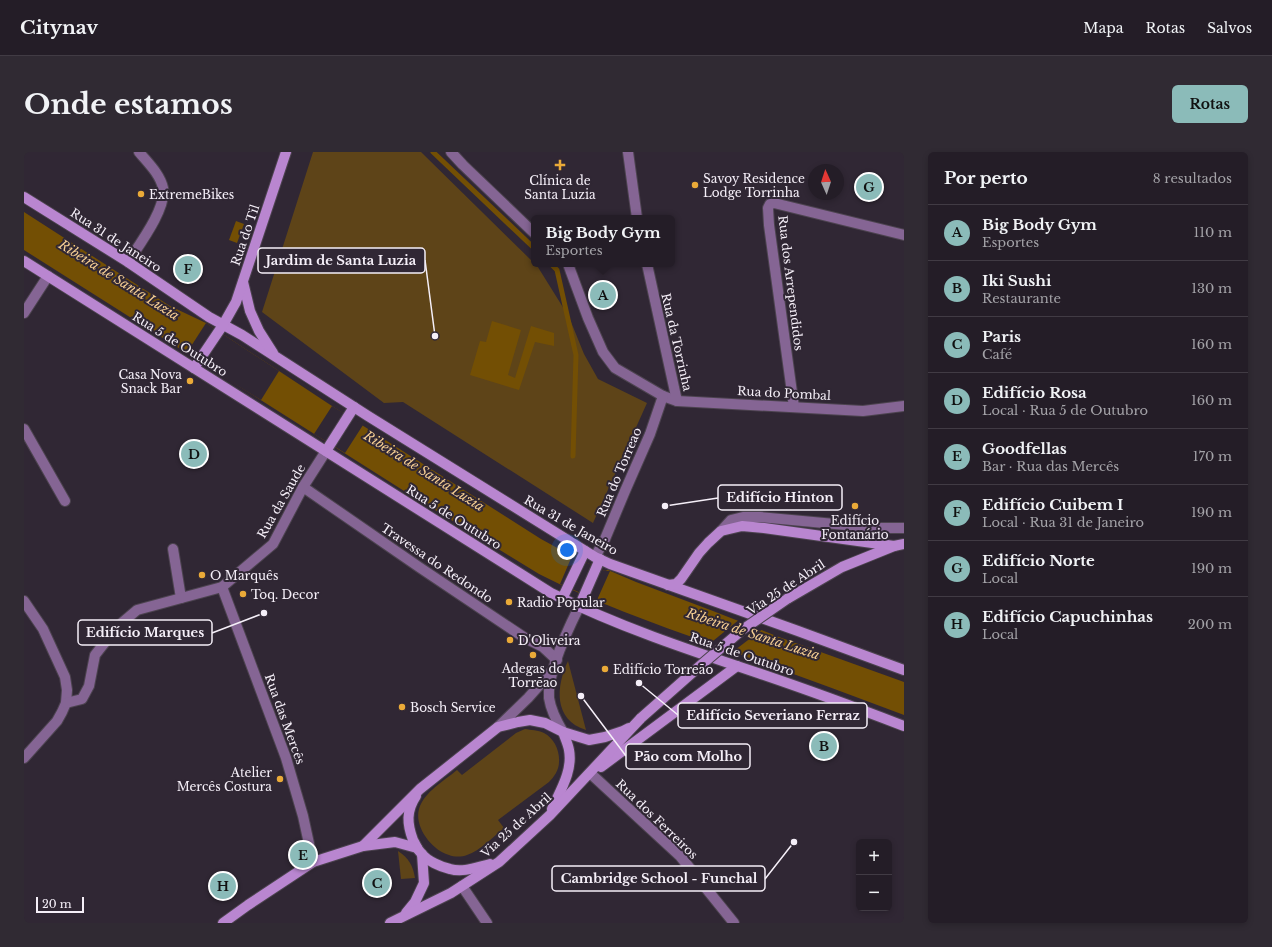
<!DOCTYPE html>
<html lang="pt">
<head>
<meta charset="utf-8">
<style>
	:root { --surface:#241d27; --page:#302a33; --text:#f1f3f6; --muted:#a3a2a7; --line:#413b44; --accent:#8bbbb9 }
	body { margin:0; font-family:"Libre Baskerville",serif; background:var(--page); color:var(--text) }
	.controls { position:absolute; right:12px; bottom:12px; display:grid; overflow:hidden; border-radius:6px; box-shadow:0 2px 6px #0003 }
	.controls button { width:36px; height:36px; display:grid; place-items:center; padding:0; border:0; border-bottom:1px solid var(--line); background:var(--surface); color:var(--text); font:20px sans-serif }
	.compass { position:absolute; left:784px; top:12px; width:36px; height:36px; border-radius:50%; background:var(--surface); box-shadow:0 2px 6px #0003; rotate:357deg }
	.scale { position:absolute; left:12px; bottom:10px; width:48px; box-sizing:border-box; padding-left:4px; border:2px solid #f5eff8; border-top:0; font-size:11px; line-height:14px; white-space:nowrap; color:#f5eff8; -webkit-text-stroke:3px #302734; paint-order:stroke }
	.you { position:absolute; left:543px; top:398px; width:14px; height:14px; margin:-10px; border:3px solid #fff; border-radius:50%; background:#1a73e8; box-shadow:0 0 0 6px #1a73e833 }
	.badge { display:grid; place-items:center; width:26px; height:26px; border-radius:50%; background:var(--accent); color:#111; font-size:13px; font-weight:700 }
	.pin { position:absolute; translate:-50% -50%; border:2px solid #fff; box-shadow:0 1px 4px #0006 }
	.popup { position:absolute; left:507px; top:63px; width:144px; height:52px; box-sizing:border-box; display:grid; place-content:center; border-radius:6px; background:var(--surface); filter:drop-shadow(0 1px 3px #0005); font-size:13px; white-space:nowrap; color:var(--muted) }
	.popup b { font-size:15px; color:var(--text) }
	.popup::after { content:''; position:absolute; left:50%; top:100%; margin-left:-8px; border:8px solid transparent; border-top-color:var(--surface) }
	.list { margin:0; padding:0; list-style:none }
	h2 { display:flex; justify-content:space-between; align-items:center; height:52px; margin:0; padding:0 16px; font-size:17px }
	h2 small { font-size:13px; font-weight:400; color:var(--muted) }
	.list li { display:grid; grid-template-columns:26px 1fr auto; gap:12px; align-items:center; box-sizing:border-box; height:56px; padding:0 16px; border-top:1px solid var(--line) }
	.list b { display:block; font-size:15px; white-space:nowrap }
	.list p { margin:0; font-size:13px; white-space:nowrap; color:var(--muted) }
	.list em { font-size:13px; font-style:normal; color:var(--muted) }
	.map { position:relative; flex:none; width:880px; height:771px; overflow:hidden; border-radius:6px }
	header { display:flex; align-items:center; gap:24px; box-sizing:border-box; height:56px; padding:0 20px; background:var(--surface); border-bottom:1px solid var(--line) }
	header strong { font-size:19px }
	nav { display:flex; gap:22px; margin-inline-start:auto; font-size:14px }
	.intro { display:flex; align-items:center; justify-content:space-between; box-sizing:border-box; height:96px; padding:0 24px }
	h1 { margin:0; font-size:28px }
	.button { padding:10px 18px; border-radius:6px; background:var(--accent); color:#111; font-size:14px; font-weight:700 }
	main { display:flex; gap:24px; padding:0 24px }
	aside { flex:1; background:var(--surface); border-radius:6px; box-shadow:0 2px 6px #0003 }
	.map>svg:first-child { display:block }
</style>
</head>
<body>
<header>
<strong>Citynav</strong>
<nav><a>Mapa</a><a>Rotas</a><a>Salvos</a></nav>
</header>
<div class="intro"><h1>Onde estamos</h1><a class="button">Rotas</a></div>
<main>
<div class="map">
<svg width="880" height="771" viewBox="0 0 880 771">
	<rect width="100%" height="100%" fill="#302734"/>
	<g fill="#5e4418">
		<polygon points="289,0 397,0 510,111 510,112 512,112 545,165 560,202 574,227 623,251 569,371 379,250 360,251 238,160"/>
		<path d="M544 509 562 578C529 568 532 534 544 509Z"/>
		<path d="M501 577C507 578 514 578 520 581 530 586 536 599 535 610 535 618 530 625 525 630L474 668 480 676C470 684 456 699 443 703 438 705 430 705 425 703 408 698 390 675 395 657 400 640 420 629 433 618L438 623 492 581Z"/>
		<path d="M374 699C385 706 389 714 391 726L377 727Z"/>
	</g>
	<g fill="#734f04">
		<path d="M0 60 146 154 182 171 308 254 517 387 548 404 581 419 584 418 612 430 689 459 755 485 880 530V563C816 539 751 515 687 492 629 471 570 450 515 422L377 337 0 98Z"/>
		<polygon points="212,69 220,72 213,91 205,88"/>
		<polygon points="468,169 497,178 484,223 491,226 507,174 530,181 530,194 511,190 495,238 446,223 456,189 462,190"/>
	</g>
	<g fill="#302734">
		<polygon points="182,171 255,219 237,248 162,202"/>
		<polygon points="308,254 339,273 321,301 290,282"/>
		<polygon points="548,404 581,419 586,419 573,448 536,432"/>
		<polygon points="716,467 740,476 707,501 684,493"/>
	</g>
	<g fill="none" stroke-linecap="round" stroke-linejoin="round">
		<g stroke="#734f04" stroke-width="5">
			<polyline points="409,0 510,96"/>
			<polyline points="527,112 533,118 552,203 549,304"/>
		</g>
		<g stroke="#4c434f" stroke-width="12">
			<g id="street">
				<polyline points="427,0 439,13 510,81"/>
				<polyline points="604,0 613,66"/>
				<path d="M104 110C115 93 143 56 139 36 136 22 124 11 115 0"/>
				<polyline points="544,112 564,166 579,200 591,216 639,244 653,249 839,259 880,254"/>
				<polyline points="623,112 653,249"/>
				<polyline points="0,161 24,124"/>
				<polyline points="770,255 745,73 744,56 746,52 750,51 880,83"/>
				<polyline points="0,277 41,349"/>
				<polyline points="279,335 395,415 501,486 519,495 533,508"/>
				<polyline points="697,379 707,368 719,365 736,365 854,376 880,376"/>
				<polyline points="149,397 157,446"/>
				<polyline points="571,405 581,387 601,339 626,282 639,244"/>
				<polyline points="198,435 262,606 279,664 289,710"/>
				<polyline points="0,449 19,477 41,525 43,538 42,551 38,560 33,569 0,606"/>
				<polyline points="42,551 58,547 65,534 71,503 93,475 113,458 198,435 249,392 279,335 302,299"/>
				<polyline points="474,575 504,546 528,519"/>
				<path d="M539 580C533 570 527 559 525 546 523 522 544 477 555 455"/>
				<polyline points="566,621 656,704 710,771"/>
				<polyline points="438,734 463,771"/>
			</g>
		</g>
		<g stroke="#4c434f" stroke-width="12">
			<g id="secondary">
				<polyline points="0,45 104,110 185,165 218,183 344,264 571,405 586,412 774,479 880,518"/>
				<path d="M0 109 527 441C595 475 668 499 740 523 787 539 833 556 880 574"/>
				<polyline points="219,130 226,159 235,179 249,201"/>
				<polyline points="170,216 199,173 212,150 262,0"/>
				<polyline points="302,299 330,255"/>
				<polyline points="644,433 652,432 657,427 675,401 684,391 697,379 718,374 740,376 870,394"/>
				<polyline points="538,447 561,399"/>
				<polyline points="763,447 818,415 870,394 880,392"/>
				<polyline points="555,455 576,407"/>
				<polyline points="577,615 713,514"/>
				<path d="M392 644C382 659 383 672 389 688 392 693 393 697 397 701 403 709 417 715 426 717 439 721 453 715 466 712"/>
				<path d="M528 657C536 639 549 619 545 598 544 592 541 586 539 580"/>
				<polyline points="339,694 396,637 474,575 494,570 506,568 521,571 539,580 565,588 581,585 599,579 605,576"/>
				<polyline points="382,761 391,750 400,731 398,702"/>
				<polyline points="199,771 224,753 289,710 339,694 371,690 393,696"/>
				<polyline points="366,771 427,741 475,710 526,663 617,566"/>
			</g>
		</g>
		<use href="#street" stroke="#856594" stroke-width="10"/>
		<use href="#secondary" stroke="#b986d0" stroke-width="10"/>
		<g stroke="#4c434f" stroke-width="12" stroke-linecap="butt">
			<polyline id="secondary-bridge" points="617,566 677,513 718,478 763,447"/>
		</g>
		<use href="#secondary-bridge" stroke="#b986d0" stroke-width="10"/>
	</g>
	<g fill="#eaaa38" stroke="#302734" stroke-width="1.5">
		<path d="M534 7h4v4h4v4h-4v4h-4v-4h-4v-4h4z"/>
		<circle cx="671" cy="33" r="4"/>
		<circle cx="117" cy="42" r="4"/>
		<circle cx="166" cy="229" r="4"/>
		<circle cx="831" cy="354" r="4"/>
		<circle cx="178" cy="423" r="4"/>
		<circle cx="219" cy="442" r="4"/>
		<circle cx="485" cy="450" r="4"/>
		<circle cx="486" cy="488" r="4"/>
		<circle cx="509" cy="503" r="4"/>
		<circle cx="581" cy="517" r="4"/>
		<circle cx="378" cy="555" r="4"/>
		<circle cx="256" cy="627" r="4"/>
	</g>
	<g text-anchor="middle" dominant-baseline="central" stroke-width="4" stroke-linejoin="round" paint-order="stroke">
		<g font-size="12" fill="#f5eff8" stroke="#302734" text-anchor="start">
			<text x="679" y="26">Savoy Residence<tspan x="679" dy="14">Lodge Torrinha</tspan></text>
			<text x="536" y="28" text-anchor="middle">Clínica de<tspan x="536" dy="14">Santa Luzia</tspan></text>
			<text x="125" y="42">ExtremeBikes</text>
			<text x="158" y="222" text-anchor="end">Casa Nova<tspan x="158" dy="14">Snack Bar</tspan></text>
			<text x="831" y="368" text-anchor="middle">Edifício<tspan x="831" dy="14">Fontanário</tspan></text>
			<text x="186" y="423">O Marquês</text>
			<text x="227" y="442">Toq. Decor</text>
			<text x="493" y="450">Radio Popular</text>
			<text x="494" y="488">D'Oliveira</text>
			<text x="509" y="516" text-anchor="middle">Adegas do<tspan x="509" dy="14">Torrẽao</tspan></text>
			<text x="589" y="517">Edifício Torreão</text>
			<text x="386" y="555">Bosch Service</text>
			<text x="248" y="620" text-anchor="end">Atelier<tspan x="248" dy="14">Mercês Costura</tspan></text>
		</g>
		<g font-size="12" fill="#f5eff8" stroke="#302734">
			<text transform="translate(221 83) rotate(-71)">Rua do Til</text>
			<text transform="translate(92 88) rotate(33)">Rua 31 de Janeiro</text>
			<text transform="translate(767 131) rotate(83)">Rua dos Arrependidos</text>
			<text transform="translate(653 190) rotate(77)">Rua da Torrinha</text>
			<text transform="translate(156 192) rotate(32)">Rua 5 de Outubro</text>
			<text transform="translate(760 241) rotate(3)">Rua do Pombal</text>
			<text transform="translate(595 320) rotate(-67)">Rua do Torreao</text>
			<text transform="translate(257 349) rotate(-60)">Rua da Saude</text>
			<text transform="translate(430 365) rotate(32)">Rua 5 de Outubro</text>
			<text transform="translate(547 373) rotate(30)">Rua 31 de Janeiro</text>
			<text transform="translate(413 411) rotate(34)">Travessa do Redondo</text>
			<text transform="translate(762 435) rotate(-33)">Via 25 de Abril</text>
			<text transform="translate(718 502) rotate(19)">Rua 5 de Outubro</text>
			<text transform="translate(261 567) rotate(70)">Rua das Mercês</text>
			<text transform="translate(633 667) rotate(44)">Rua dos Ferreiros</text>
			<text transform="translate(492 673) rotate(-42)">Via 25 de Abril</text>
		</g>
		<g font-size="13" font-style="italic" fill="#f5ce93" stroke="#302734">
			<text transform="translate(95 128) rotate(32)">Ribeira de Santa Luzia</text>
			<text transform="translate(400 319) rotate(32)">Ribeira de Santa Luzia</text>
			<text transform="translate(729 482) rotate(18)">Ribeira de Santa Luzia</text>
		</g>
	</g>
	<path fill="none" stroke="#f5eff8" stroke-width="1.5" d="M411 184L401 108M641 354L694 346M240 461L188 481M615 531L654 563M557 544L602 604M770 690L741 727"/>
	<g fill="#f5eff8" stroke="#302734" stroke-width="1.5">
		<circle cx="411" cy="184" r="4"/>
		<circle cx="641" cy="354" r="4"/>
		<circle cx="240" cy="461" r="4"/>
		<circle cx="615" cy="531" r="4"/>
		<circle cx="557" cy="544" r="4"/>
		<circle cx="770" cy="690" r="4"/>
	</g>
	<g fill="#302734" stroke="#f5eff8" stroke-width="1.5">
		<rect x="234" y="96" width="167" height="25" rx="4"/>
		<rect x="694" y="333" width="124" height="25" rx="4"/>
		<rect x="54" y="468" width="134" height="25" rx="4"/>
		<rect x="654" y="551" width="189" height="25" rx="4"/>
		<rect x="602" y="592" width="124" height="25" rx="4"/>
		<rect x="528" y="714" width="213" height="25" rx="4"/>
	</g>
	<g font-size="13" text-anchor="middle" font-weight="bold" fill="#f5eff8">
		<text x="317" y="113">Jardim de Santa Luzia</text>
		<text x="756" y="350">Edifício Hinton</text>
		<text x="121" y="485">Edifício Marques</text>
		<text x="749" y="568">Edifício Severiano Ferraz</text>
		<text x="664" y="609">Pão com Molho</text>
		<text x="635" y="731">Cambridge School - Funchal</text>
	</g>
</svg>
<div class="controls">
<button>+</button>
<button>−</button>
</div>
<svg class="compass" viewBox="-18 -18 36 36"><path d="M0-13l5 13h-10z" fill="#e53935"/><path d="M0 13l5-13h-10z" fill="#a3a2a7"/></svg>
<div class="scale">20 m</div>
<div class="you"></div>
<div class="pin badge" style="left:579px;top:143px">A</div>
<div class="popup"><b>Big Body Gym</b>Esportes</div>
<div class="pin badge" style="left:800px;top:594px">B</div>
<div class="pin badge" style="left:353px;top:731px">C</div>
<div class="pin badge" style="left:170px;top:302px">D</div>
<div class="pin badge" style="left:279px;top:703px">E</div>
<div class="pin badge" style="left:164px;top:117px">F</div>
<div class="pin badge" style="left:845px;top:35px">G</div>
<div class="pin badge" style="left:199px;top:734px">H</div>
</div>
<aside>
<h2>Por perto<small>8 resultados</small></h2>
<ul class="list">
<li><span class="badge">A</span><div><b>Big Body Gym</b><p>Esportes</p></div><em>110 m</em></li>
<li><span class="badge">B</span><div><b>Iki Sushi</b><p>Restaurante</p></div><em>130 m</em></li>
<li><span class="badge">C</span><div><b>Paris</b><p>Café</p></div><em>160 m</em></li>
<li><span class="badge">D</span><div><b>Edifício Rosa</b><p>Local · Rua 5 de Outubro</p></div><em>160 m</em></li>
<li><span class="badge">E</span><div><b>Goodfellas</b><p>Bar · Rua das Mercês</p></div><em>170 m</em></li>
<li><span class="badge">F</span><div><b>Edifício Cuibem I</b><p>Local · Rua 31 de Janeiro</p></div><em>190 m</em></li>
<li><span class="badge">G</span><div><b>Edifício Norte</b><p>Local</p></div><em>190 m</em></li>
<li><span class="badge">H</span><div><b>Edifício Capuchinhas</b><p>Local</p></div><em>200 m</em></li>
</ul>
</aside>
</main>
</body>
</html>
